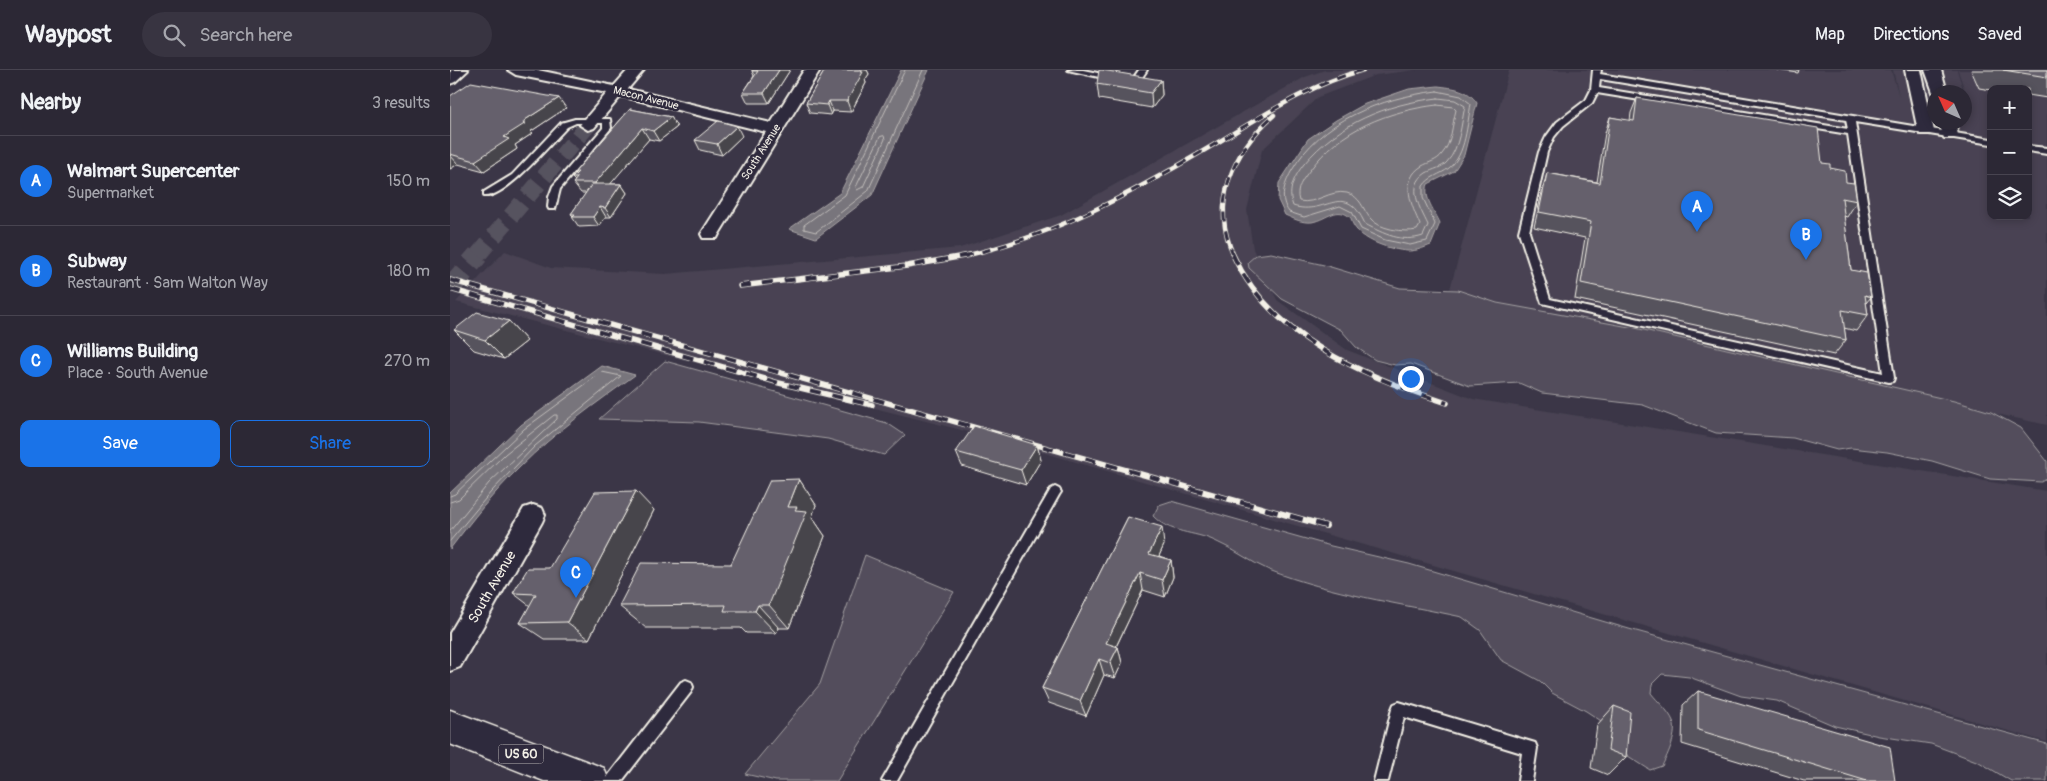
<!DOCTYPE html>
<html lang="en">
<head>
<meta charset="utf-8">
<style>
	:root { --surface:#2c2835; --page:#383441; --text:#f1f3f6; --muted:#a6a6ad; --line:#484450; --accent:#1a73e8 }
	body { margin:0; font-family:Pangolin,sans-serif; background:var(--page); color:var(--text) }
	.controls { position:absolute; right:15px; top:15px; display:grid; overflow:hidden; border-radius:10px; box-shadow:0 2px 8px #0003 }
	.controls button { width:45px; height:45px; display:grid; place-items:center; padding:0; border:0; border-bottom:1px solid var(--line); background:var(--surface); color:var(--text); font:25px sans-serif }
	.compass { position:absolute; left:1477px; top:15px; width:45px; height:45px; border-radius:50%; background:var(--surface); box-shadow:0 2px 8px #0003; rotate:315deg }
	.you { position:absolute; left:960px; top:308px; width:18px; height:18px; margin:-12px; border:4px solid #fff; border-radius:50%; background:#1a73e8; box-shadow:0 0 0 8px #1a73e833 }
	.badge { display:grid; place-items:center; width:32px; height:32px; border-radius:50%; background:var(--accent); color:#fff; font-size:16px; font-weight:700 }
	.pin { position:absolute; translate:-50% -41px; filter:drop-shadow(0 1px 2px #0008) }
	.pin::after { content:''; position:absolute; top:26px; width:18px; height:15px; background:inherit; clip-path:polygon(0 0,100% 0,50% 100%) }
	.list { margin:0; padding:0; list-style:none }
	h2 { display:flex; justify-content:space-between; align-items:center; height:65px; margin:0; padding:0 20px; font-size:21px }
	h2 small { font-size:16px; font-weight:400; color:var(--muted) }
	.list li { display:grid; grid-template-columns:32px 1fr auto; gap:15px; align-items:center; box-sizing:border-box; height:90px; padding:0 20px; border-top:1px solid var(--line) }
	.list b { display:block; font-size:19px; white-space:nowrap }
	.list p { margin:0; font-size:16px; white-space:nowrap; color:var(--muted) }
	.list em { font-size:16px; font-style:normal; color:var(--muted) }
	.actions { display:flex; gap:10px; padding:15px 20px }
	.actions a { flex:1; padding:11px 0; border:1px solid var(--accent); border-radius:10px; text-align:center; font-size:18px; color:var(--accent) }
	.actions .main { background:var(--accent); color:#fff }
	.icon { flex:none; width:28px; height:28px; fill:none; stroke:currentColor; stroke-width:2; stroke-linecap:round; stroke-linejoin:round }
	.map { position:relative; flex:none; width:1597px; height:711px; overflow:hidden }
	header { display:flex; align-items:center; gap:30px; box-sizing:border-box; height:70px; padding:0 25px; background:var(--surface); border-bottom:1px solid var(--line) }
	header strong { font-size:24px }
	nav { display:flex; gap:28px; margin-inline-start:auto; font-size:18px }
	.search { width:350px; height:45px; background:var(--page); display:flex; align-items:center; gap:12px; box-sizing:border-box; padding:0 18px; border-radius:28px; color:var(--muted); font-size:19px }
	main { display:flex }
	aside { flex:1; background:var(--surface) }
	.map>svg:first-child { display:block }
</style>
</head>
<body>
<header>
<strong>Waypost</strong>
<div class="search"><svg class="icon" aria-label="search" viewBox="0 0 24 24"><circle cx="10" cy="10" r="6"/><path d="M15 15l6 6"/></svg>Search here</div>
<nav><a>Map</a><a>Directions</a><a>Saved</a></nav>
</header>
<main>
<aside>
<h2>Nearby<small>3 results</small></h2>
<ul class="list">
<li><span class="badge">A</span><div><b>Walmart Supercenter</b><p>Supermarket</p></div><em>150 m</em></li>
<li><span class="badge">B</span><div><b>Subway</b><p>Restaurant · Sam Walton Way</p></div><em>180 m</em></li>
<li><span class="badge">C</span><div><b>Williams Building</b><p>Place · South Avenue</p></div><em>270 m</em></li>
</ul>
<div class="actions"><a class="main">Save</a><a>Share</a></div>
</aside>
<div class="map">
<svg width="1597" height="711" viewBox="0 0 1597 711">
	<rect width="100%" height="100%" fill="#3b3647"/>
	<filter id="ink" filterUnits="userSpaceOnUse"><feTurbulence type="fractalNoise" baseFrequency=".02" numOctaves="2"/><feDisplacementMap in="SourceGraphic" scale="10" xChannelSelector="R" yChannelSelector="G"/><feConvolveMatrix kernelMatrix="1 2 1 2 8 2 1 2 1" color-interpolation-filters="sRGB"/></filter>
	<g filter="url(#ink)">
		<g fill="#484352" fill-rule="evenodd">
			<polygon points="875,0 966,0 926,5 868,27 812,80 797,140 803,179 827,230 897,280 1023,329 1597,421 1597,672 543,368 6,232 55,181 101,198 215,204 510,178 611,145 855,7"/>
			<path d="M1059 0H1441L1449 26 1443 0H1507L1514 22H1484V52H1514L1515 24 1520 37 1508 0H1597V355L999 223ZM1541 19H1578V146H1541Z"/>
		</g>
		<g fill="#534e5c" stroke="#a4a0a2">
			<polygon points="821,183 874,195 950,218 1008,220 1047,233 1185,258 1504,331 1541,342 1571,358 1597,391 1597,408 1591,412 1540,409 1482,391 1437,382 1401,378 1387,380 1343,368 1266,363 1193,335 1092,323 1069,313 1020,316 961,294 945,295 925,290 906,277 891,260 832,229 799,198 798,192 806,185"/>
			<polygon points="215,291 437,353 455,365 434,385 378,369 249,352 149,349"/>
			<path d="M721 431 881 476 959 494 1179 559 1597 674V711H1561L1529 692 1481 674 1429 666 1385 656 1327 631 1291 626 1239 607 1212 604 1202 614 1201 623C1207 631 1219 641 1223 651 1228 664 1218 684 1212 696L1200 700 1178 686 1170 675 1171 664 1136 641 1102 623 1090 611 1051 590 1030 560 1012 547C947 533 881 524 819 500 800 492 784 479 765 471 744 461 720 464 703 446L709 435Z"/>
			<polygon points="415,485 504,522 387,711 326,711 295,704 370,614"/>
		</g>
		<g fill="#78747b" stroke="#aaa6a7">
			<polygon points="451,0 479,0 422,125 366,168 339,159 390,123"/>
			<path d="M988 16C1004 18 1018 19 1027 33L1014 85 1004 101 978 114C973 128 985 141 990 153L981 175C973 178 967 181 958 181 940 180 904 169 901 148 887 135 878 149 862 152 852 153 844 149 835 145L828 130 829 113 858 69 886 50 915 34 959 19Z"/>
			<path d="M152 296 185 305C145 334 105 362 70 397 44 422 22 450 0 479V423L71 355Z"/>
		</g>
		<g fill="none" stroke-linecap="round" stroke-linejoin="round">
			<g stroke="#c2bfbc" stroke-width="1">
				<polyline points="455,0 395,125 354,155 354,159 366,162 418,121 473,0"/>
				<path d="M987 21 1011 26 1021 34C1017 53 1016 85 999 98 990 105 980 106 973 116V128L985 154 977 171 960 175 935 170 911 159 902 142 890 136 854 147 839 142C829 129 834 115 841 102 870 50 931 28 987 21Z"/>
				<path d="M988 28 1005 30 1015 36C1011 54 1010 78 997 92 992 98 983 99 976 103 956 116 970 138 978 155L973 166C952 173 934 164 915 154 895 109 876 147 843 136 837 120 844 107 854 94 888 53 936 34 988 28Z"/>
				<path d="M987 35 1003 37 1006 40C1002 54 1002 73 992 84 987 91 979 92 972 96 949 110 962 136 970 155L967 160C954 163 928 159 920 148 912 138 911 127 897 123 880 119 866 135 849 131 845 119 853 109 860 100 890 59 938 41 987 35Z"/>
				<polygon points="434,66 435,69 413,117 407,120 406,117 430,67"/>
				<polyline points="0,426 5,424 74,359 152,302 171,306 85,376 41,422 0,471"/>
				<polyline points="0,432 9,429 55,384 104,345 107,345 107,349 39,413 0,461"/>
			</g>
			<polyline stroke="#57525f" stroke-width="17" stroke-dasharray="17 9" stroke-linecap="butt" points="27,186 138,55"/>
			<polyline stroke="#57525f" stroke-width="21" stroke-dasharray="21 11" stroke-linecap="butt" points="0,218 28,185"/>
			<g stroke="#f4f1e8" stroke-width="4">
				<g id="service">
					<polygon points="618,0 633,0 682,10 689,0 697,0 687,15 684,15"/>
					<path d="M1143 0H1151L1150 4 1541 69V74L1405 52 1444 308 1443 311 1439 312 1092 233 1069 162 1089 82 1096 67 1107 52 1136 30 1141 20ZM1150 9 1396 50 1398 59 1149 18ZM1147 23 1398 64 1433 303 1100 229 1079 162 1097 82 1104 67 1113 56 1142 33Z"/>
					<path d="M125 49H160L161 58 110 119 105 139H99L98 137 99 127 103 116 153 58V53H126L117 57C102 72 55 129 34 126V122L62 105 111 53Z"/>
					<polygon points="1578,76 1597,78 1597,84 1578,81"/>
					<polygon points="605,417 609,419 611,422 609,425 447,711 432,711 601,419"/>
					<polygon points="236,610 241,612 243,617 241,622 172,711 156,711 158,706 231,612"/>
					<polygon points="949,632 1085,673 1087,678 1082,711 1068,711 1072,683 954,647 938,711 924,711 942,639 944,634"/>
				</g>
			</g>
			<g stroke="#f4f1e8" stroke-width="4">
				<g id="minor">
					<polygon points="1,0 18,0 5,12 0,14"/>
					<polygon points="58,0 88,0 164,16 178,0 194,0 178,19 321,53 354,0 370,0 269,164 267,168 253,168 251,164 316,62 171,26 144,58 138,60 130,55 157,23 66,5"/>
					<polygon points="1455,0 1471,0 1484,61 1482,64 1470,64 1468,61"/>
					<polygon points="1475,0 1491,0 1497,22 1484,22 1484,25"/>
					<polygon points="1489,52 1505,52 1508,65 1506,68 1494,68"/>
					<polygon points="83,435 92,438 95,445 92,452 10,597 0,601 0,563 74,438"/>
				</g>
			</g>
			<g stroke="#f4f1e8" stroke-width="3">
				<polygon id="primary" points="0,640 154,698 159,711 94,711 0,674"/>
			</g>
			<use href="#service" fill="#2f2a3d" fill-rule="evenodd"/>
			<use href="#minor" fill="#2f2a3d" fill-rule="evenodd"/>
			<use href="#primary" fill="#2f2a3d" fill-rule="evenodd"/>
			<g stroke="#f4f1e8" stroke-width="4.5">
				<g id="rail-far2">
					<path d="M514 186C604 166 682 123 760 77 809 48 858 15 913 0"/>
					<path d="M784 186C759 133 783 81 824 45"/>
				</g>
			</g>
			<g stroke="#f4f1e8" stroke-width="5.5">
				<g id="rail-far1">
					<path d="M783 185C822 269 914 306 997 333"/>
					<polyline points="0,210 744,419"/>
					<polyline points="290,216 457,196 520,185"/>
					<polyline points="0,219 329,313 422,335"/>
				</g>
			</g>
			<g stroke="#f4f1e8" stroke-width="6">
				<polyline id="rail" points="740,418 876,456"/>
			</g>
			<use href="#rail-far2" stroke="#2f2a3d" stroke-width="3" stroke-dasharray="9" stroke-linecap="butt"/>
			<use href="#rail-far1" stroke="#2f2a3d" stroke-width="4" stroke-dasharray="11" stroke-linecap="butt"/>
			<use href="#rail" stroke="#2f2a3d" stroke-width="4.5" stroke-dasharray="13" stroke-linecap="butt"/>
		</g>
		<g fill="#57535d" stroke="#f4f1e8">
			<polygon points="302,0 340,0 319,33 298,33 293,23 304,6 302,1"/>
			<polygon points="375,0 417,0 419,4 415,10 416,13 401,42 383,41 381,45 360,43 356,33"/>
			<polygon points="1327,0 1349,0 1348,3"/>
			<polygon points="1521,0 1597,0 1597,28 1578,25 1578,19 1541,19 1541,20 1529,18"/>
			<polygon points="711,10 712,25 702,38 649,29 647,14"/>
			<polygon points="0,26 116,38 83,60 81,61 83,63 65,75 67,79 34,101 8,94 0,99"/>
			<polygon points="1187,28 1372,93 1396,112 1407,131 1397,147 1394,146 1401,200 1421,227 1416,233 1418,245 1406,261 1394,258 1396,270 1384,285 1125,229 1135,168 1084,157 1093,118 1097,103 1147,112 1155,63 1160,47 1180,51 1181,43"/>
			<polygon points="180,39 221,47 227,57 209,71 199,69 160,114 171,114 177,123 161,147 156,147 149,156 129,157 122,147 123,146 121,144 136,123 131,123 123,113 125,111 122,108 127,104 125,102"/>
			<polygon points="292,66 272,85 250,80 245,70"/>
			<polygon points="59,251 77,271 54,289 24,280 4,260"/>
			<polygon points="587,375 591,390 576,415 512,396 506,382"/>
			<polygon points="349,409 366,435 362,447 375,466 339,558 329,558 326,563 296,563 291,558 196,558 169,536 281,494"/>
			<polygon points="204,440 139,569 94,569 70,553 80,536 63,523 100,498"/>
			<polygon points="678,447 714,475 709,486 721,490 723,507 715,527 693,520 666,577 668,577 672,593 665,608 654,605 636,646 599,633 592,618"/>
			<polygon points="1248,621 1445,711 1354,711 1232,674 1233,635"/>
			<polygon points="1164,636 1176,687 1158,705 1141,698 1147,655"/>
		</g>
		<g fill="#47444c" stroke="#f4f1e8">
			<polygon points="329,0 340,0 319,33 314,23"/>
			<polygon points="409,0 417,0 419,4 415,10 416,13 401,42 397,31"/>
			<polygon points="711,10 712,25 702,38 701,23"/>
			<polygon points="109,28 116,38 83,60 81,61 83,63 65,75 67,79 34,101 25,91 75,50"/>
			<polygon points="379,31 383,41 381,45 377,35"/>
			<polygon points="221,47 227,57 209,71 203,61"/>
			<polygon points="287,56 292,66 272,85 267,74"/>
			<polygon points="192,58 199,69 152,124 145,113"/>
			<polygon points="0,85 8,94 0,99"/>
			<polygon points="171,114 177,123 161,147 155,138"/>
			<polygon points="150,137 156,147 149,156 143,147"/>
			<polygon points="59,251 77,271 54,289 35,270"/>
			<polygon points="587,375 591,390 576,415 571,400"/>
			<polygon points="349,409 366,435 362,447 375,466 339,558 319,535 338,437"/>
			<polygon points="186,421 204,440 139,569 117,552"/>
			<polygon points="712,457 714,475 702,501 699,484"/>
			<polygon points="721,490 723,507 715,527 712,510"/>
			<polygon points="690,503 693,520 660,589 656,573"/>
			<polygon points="308,535 329,558 326,563 305,541"/>
			<polygon points="668,577 672,593 665,608 660,593"/>
			<polygon points="649,589 654,605 636,646 630,631"/>
		</g>
		<g fill="#65616c" stroke="#f4f1e8">
			<polygon points="302,0 329,0 314,23 293,23 308,1 302,1"/>
			<polygon points="375,0 412,0 411,2 413,2 397,31 379,31 377,35 356,33"/>
			<polygon points="649,0 652,0 711,10 701,23 647,14"/>
			<polygon points="1553,0 1597,0 1597,7"/>
			<polygon points="21,12 109,28 75,50 73,53 76,53 54,67 59,69 25,91 0,84 0,26"/>
			<polygon points="1187,28 1368,58 1372,93 1380,94 1380,98 1395,101 1396,112 1404,113 1407,131 1392,128 1401,200 1417,203 1421,227 1415,225 1418,245 1392,240 1396,270 1131,213 1141,152 1089,142 1097,103 1150,113 1160,47 1184,51"/>
			<polygon points="180,39 221,47 203,61 192,58 145,113 123,113 127,108 122,108 128,102 125,102"/>
			<polygon points="268,51 287,56 267,74 245,70"/>
			<polygon points="142,114 171,114 155,138 150,137 143,147 122,147 125,144 121,144"/>
			<polygon points="27,242 59,251 35,270 4,260"/>
			<polygon points="524,356 587,375 571,400 506,382"/>
			<polygon points="349,409 338,437 347,437 345,440 357,441 319,535 308,535 305,541 274,541 276,535 169,536 191,493 281,494 320,410"/>
			<polygon points="186,421 117,552 70,553 86,524 63,523 78,498 100,498 145,422"/>
			<polygon points="678,447 712,457 699,484 721,490 712,510 690,503 656,573 668,577 660,593 649,589 630,631 592,618"/>
			<polygon points="1248,621 1440,677 1445,711 1417,711 1248,660"/>
			<polygon points="1164,636 1180,642 1176,687 1158,680"/>
		</g>
	</g>
	<g text-anchor="middle" dominant-baseline="central" stroke-width="5" stroke-linejoin="round" paint-order="stroke">
		<g font-size="11" fill="#f4f1e8" stroke="#2f2a3d">
			<text transform="translate(196 28) rotate(14)">Macon Avenue</text>
			<text transform="translate(311 82) rotate(-58)">South Avenue</text>
		</g>
		<rect fill="#2f2a3d" stroke="#b9b5b5" stroke-width="1" x="48.5" y="674.5" width="45" height="19" rx="4"/>
		<g font-size="12" font-weight="bold" fill="#f4f1e8">
			<text x="71" y="684">US 60</text>
		</g>
		<g font-size="14" fill="#f4f1e8" stroke="#2f2a3d">
			<text transform="translate(42 517) rotate(-60)">South Avenue</text>
		</g>
	</g>
</svg>
<div class="controls">
<button>+</button>
<button>−</button>
<button><svg class="icon" aria-label="layers" viewBox="0 0 24 24"><path d="M12 4l9 5-9 5-9-5zM3 14l9 5 9-5"/></svg></button>
</div>
<svg class="compass" viewBox="-18 -18 36 36"><path d="M0-13l5 13h-10z" fill="#e53935"/><path d="M0 13l5-13h-10z" fill="#a6a6ad"/></svg>
<div class="you"></div>
<div class="pin badge" style="left:1247px;top:162px">A</div>
<div class="pin badge" style="left:1356px;top:190px">B</div>
<div class="pin badge" style="left:126px;top:528px">C</div>
</div>
</main>
</body>
</html>
